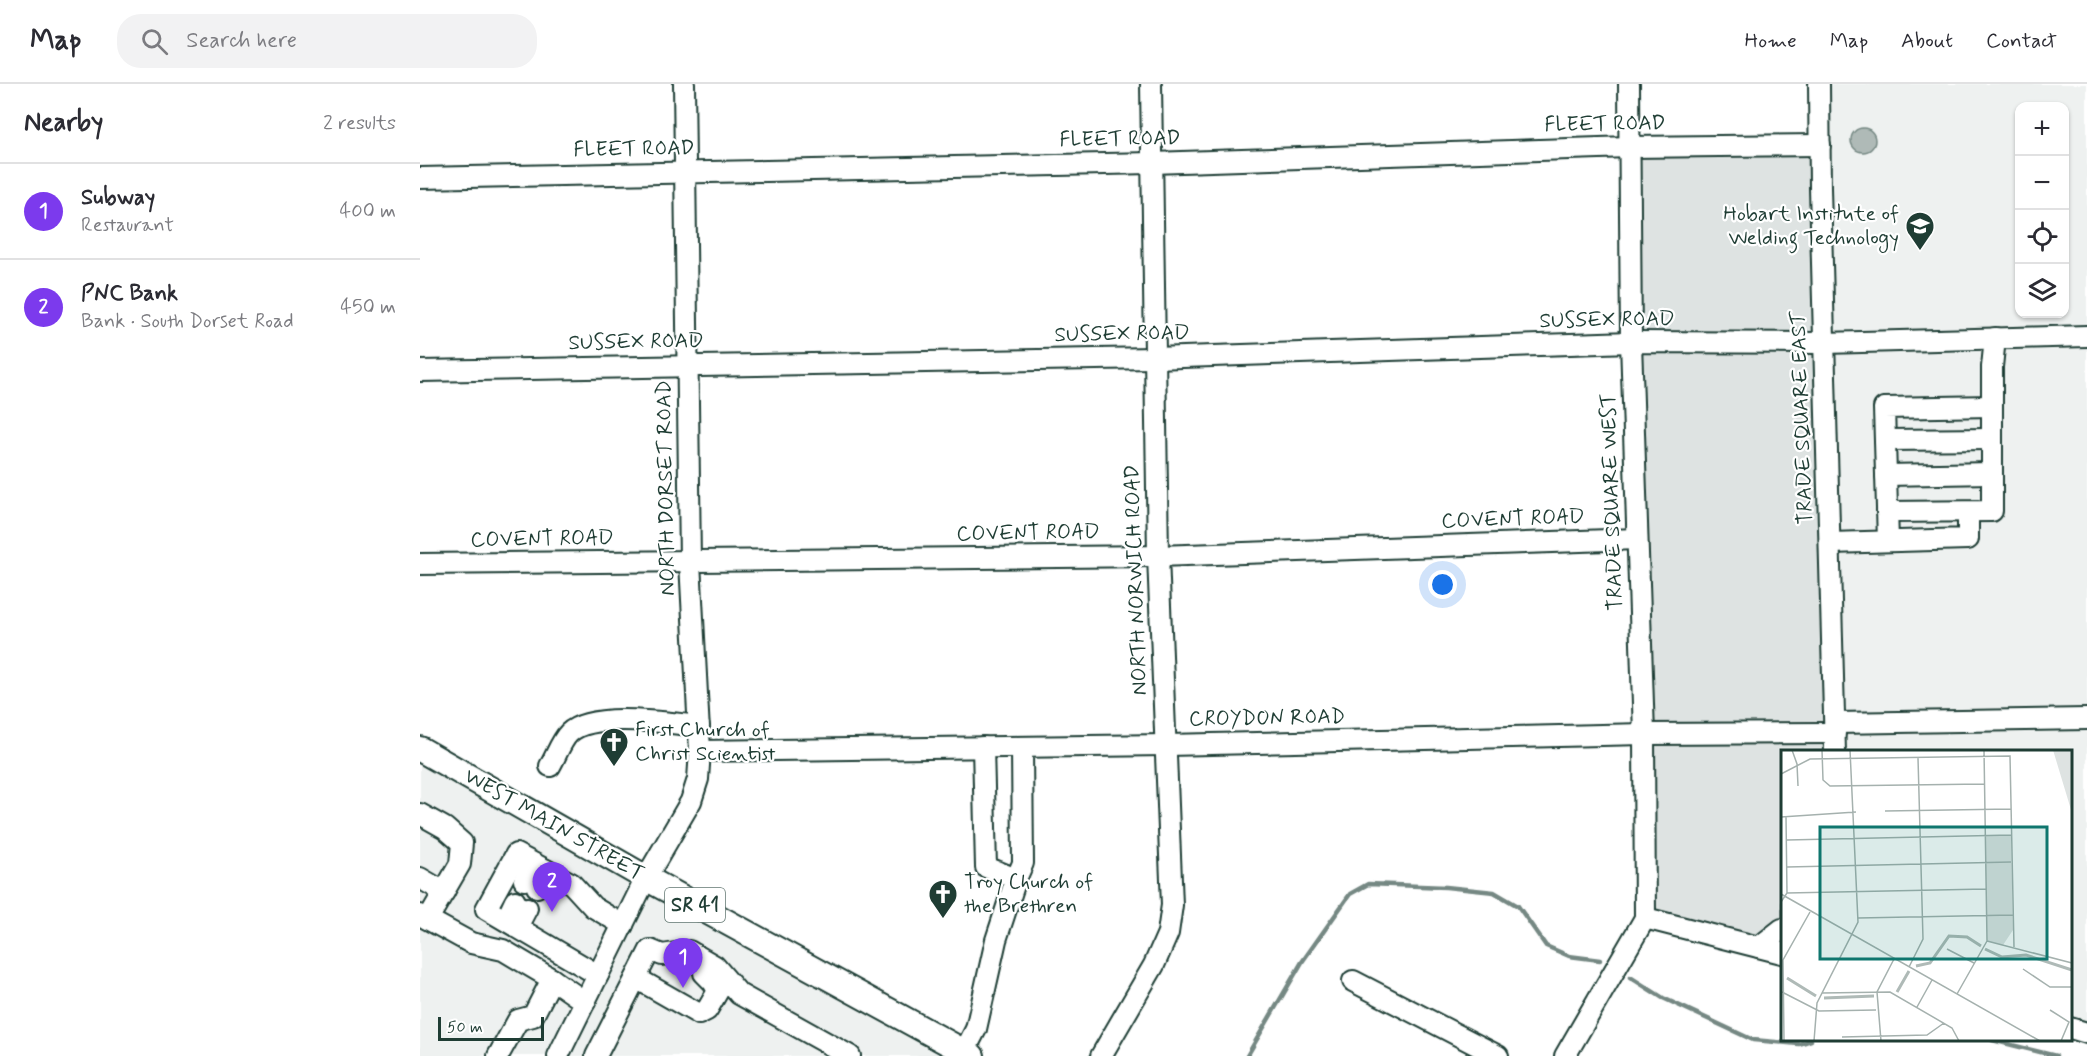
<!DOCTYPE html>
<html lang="en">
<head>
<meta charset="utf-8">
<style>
	:root { --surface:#fff; --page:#f2f2f3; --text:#2b2b33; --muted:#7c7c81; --line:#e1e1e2; --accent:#7c3aed }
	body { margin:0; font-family:Mynerve,sans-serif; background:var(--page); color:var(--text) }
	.controls { position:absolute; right:18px; top:18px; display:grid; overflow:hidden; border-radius:12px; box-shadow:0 2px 4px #0004 }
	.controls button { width:54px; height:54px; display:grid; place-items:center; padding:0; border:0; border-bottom:2px solid var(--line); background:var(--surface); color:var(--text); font:30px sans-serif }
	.scale { position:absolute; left:18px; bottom:15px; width:106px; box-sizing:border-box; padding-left:6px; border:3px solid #1f3d34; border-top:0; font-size:16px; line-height:21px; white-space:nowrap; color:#1f3d34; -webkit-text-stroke:4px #fff; paint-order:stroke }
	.you { position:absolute; left:1023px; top:501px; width:21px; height:21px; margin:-15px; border:4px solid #fff; border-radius:50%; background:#1a73e8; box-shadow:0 0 0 9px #1a73e833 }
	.badge { display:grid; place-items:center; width:39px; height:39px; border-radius:50%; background:var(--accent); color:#fff; font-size:20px; font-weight:700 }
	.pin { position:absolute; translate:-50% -50px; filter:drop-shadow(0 2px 3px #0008) }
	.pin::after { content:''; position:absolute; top:32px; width:21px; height:18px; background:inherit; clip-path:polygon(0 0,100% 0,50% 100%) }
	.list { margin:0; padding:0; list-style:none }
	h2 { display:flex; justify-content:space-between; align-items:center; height:78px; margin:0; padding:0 24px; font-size:26px }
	h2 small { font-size:20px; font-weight:400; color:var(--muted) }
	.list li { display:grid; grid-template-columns:39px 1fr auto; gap:18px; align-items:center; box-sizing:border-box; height:96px; padding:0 24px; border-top:2px solid var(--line) }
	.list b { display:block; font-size:22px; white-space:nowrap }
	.list p { margin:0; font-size:20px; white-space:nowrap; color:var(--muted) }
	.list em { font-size:20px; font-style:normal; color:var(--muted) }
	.icon { flex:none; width:33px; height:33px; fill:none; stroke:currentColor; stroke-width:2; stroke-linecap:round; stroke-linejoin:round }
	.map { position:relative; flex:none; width:1667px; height:972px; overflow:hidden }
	header { display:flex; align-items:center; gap:36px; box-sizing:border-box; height:84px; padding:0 30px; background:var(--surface); border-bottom:2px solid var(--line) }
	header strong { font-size:28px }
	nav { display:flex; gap:33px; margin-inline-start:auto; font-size:21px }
	.search { width:420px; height:54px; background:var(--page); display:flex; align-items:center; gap:15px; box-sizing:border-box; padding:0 21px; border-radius:24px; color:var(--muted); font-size:22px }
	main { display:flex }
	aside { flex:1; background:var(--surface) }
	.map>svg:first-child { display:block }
</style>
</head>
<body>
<header>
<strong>Map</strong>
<div class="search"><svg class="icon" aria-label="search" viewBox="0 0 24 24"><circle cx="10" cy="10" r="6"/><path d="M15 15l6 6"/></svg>Search here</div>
<nav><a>Home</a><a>Map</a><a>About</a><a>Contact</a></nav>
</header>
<main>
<aside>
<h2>Nearby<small>2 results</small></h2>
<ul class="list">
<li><span class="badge">1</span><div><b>Subway</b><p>Restaurant</p></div><em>400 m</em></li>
<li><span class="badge">2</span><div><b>PNC Bank</b><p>Bank · South Dorset Road</p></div><em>450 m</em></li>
</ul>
</aside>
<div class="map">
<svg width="1667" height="972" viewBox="0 0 1667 972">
	<rect width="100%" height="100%" fill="#fff"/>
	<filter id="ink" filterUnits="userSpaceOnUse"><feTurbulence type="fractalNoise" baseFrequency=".0167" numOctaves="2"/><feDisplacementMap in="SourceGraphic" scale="12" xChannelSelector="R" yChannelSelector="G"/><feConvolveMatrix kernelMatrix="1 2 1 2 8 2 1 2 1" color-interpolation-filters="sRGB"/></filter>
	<g filter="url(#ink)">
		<g fill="#eef1f0" fill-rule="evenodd">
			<path d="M1399 0H1667V949L1651 944 1650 668 1415 667ZM1600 22H1644V230H1600Z"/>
			<polygon points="0,665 552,972 0,972"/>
		</g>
		<polygon fill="#dee3e2" stroke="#7e908b" stroke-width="1.5" points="1400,61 1415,667 1362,668 1362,845 1339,863 1225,834 1209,63"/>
		<circle fill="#afbab7" stroke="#758883" stroke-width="1.5" cx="1443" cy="56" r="12"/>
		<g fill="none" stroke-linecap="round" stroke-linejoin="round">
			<g stroke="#758883" stroke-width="4.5">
				<polyline points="1210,893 1243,914 1333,956 1379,960 1391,956"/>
				<polyline points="1572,956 1636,972"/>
				<polyline points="827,972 882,878 930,810 948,800 1026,803 1074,808 1098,822 1126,862 1149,872 1180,876"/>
			</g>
			<g stroke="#1f3d34" stroke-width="24">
				<g id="minor">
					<polyline points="1209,0 1211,258 1224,650 1225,834"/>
					<polyline points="1399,0 1400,104 1415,668"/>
					<polyline points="0,94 732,79 1209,63 1400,61"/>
					<polyline points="0,287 734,274 1211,258 1404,259 1667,252"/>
					<polyline points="1465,356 1572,355"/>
					<polyline points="1466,391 1572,389"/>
					<polyline points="1467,428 1572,427 1572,283 1575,254"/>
					<polyline points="1468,457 1464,324 1572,322"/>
					<polyline points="1410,459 1548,455 1548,428"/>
					<polyline points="0,480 738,472 1217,455"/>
					<polyline points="1415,639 1667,635"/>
					<polyline points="280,667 747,661 1224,650 1415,649"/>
					<path d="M130 682C136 672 141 657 149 649 172 627 248 639 279 642"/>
					<polyline points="0,730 25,744 42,759 40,780 8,835"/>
					<polyline points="0,794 24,808"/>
					<polyline points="596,795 603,779 602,663"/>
					<polyline points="104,796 112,779"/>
					<polyline points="117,803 126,786"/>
					<polyline points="0,831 51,859 83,866 132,895"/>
					<polyline points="1225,834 1362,869"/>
					<polyline points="86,836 95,817"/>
					<polyline points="97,843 107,824"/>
					<polyline points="1339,863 1362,845"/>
					<polyline points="178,891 66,825 96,770 151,799 173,823 203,841"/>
					<polyline points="216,894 279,930 287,926 298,907 293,898 284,889"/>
					<polyline points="933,897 1078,972"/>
					<polyline points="1650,944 1667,949"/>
					<polyline points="78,972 98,936 113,932 132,895 165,918"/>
					<polyline points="138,972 226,794 271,717 278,695 280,667 270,478 264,0"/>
					<polyline points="176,972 230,866 242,871 269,867 295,882 319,910 430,972"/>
					<polyline points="542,972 556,945 576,856 596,795 566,783 563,663"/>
					<polyline points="681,972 734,881 748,849 752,821 738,472 731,0"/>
					<polyline points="1145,972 1225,834"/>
				</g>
			</g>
			<g stroke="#1f3d34" stroke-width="28">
				<polyline id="major" points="0,665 226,794 552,972"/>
			</g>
			<use href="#minor" stroke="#fff" stroke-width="20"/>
			<use href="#major" stroke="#fff" stroke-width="24"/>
		</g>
	</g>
	<defs>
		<g id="university-pin" transform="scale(1.5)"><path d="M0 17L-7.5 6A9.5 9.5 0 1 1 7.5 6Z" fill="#1f3d34" stroke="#fff"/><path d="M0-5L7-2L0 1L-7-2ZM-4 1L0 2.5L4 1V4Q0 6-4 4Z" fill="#fff"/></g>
		<g id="church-pin" transform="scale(1.5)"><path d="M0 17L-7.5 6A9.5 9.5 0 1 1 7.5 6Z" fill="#1f3d34" stroke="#fff"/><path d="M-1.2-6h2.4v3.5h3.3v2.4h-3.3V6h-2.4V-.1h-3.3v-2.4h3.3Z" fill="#fff"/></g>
	</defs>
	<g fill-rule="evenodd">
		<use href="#university-pin" x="1500" y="142"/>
		<use href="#church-pin" x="194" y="658"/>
		<use href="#church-pin" x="523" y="810"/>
	</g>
	<g text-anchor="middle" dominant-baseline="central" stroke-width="4.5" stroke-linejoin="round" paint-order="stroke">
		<rect fill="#fff" stroke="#627771" stroke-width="1.5" x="245" y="804" width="60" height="34" rx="4.5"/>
		<g font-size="20" font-weight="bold" fill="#1f3d34">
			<text x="275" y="821">SR 41</text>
		</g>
		<g font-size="21" fill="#1f3d34" stroke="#fff">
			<text transform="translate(1185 40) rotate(-1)">FLEET ROAD</text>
			<text transform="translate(700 55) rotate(-1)">FLEET ROAD</text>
			<text transform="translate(214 65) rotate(-1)">FLEET ROAD</text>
			<text transform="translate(1187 236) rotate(-1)">SUSSEX ROAD</text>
			<text transform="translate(702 250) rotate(-1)">SUSSEX ROAD</text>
			<text transform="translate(216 258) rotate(-1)">SUSSEX ROAD</text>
			<text transform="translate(1382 334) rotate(-92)">TRADE SQUARE EAST</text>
			<text transform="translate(246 404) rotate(-91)">NORTH DORSET ROAD</text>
			<text transform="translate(1192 418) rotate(-92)">TRADE SQUARE WEST</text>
			<text transform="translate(1093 435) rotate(-2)">COVENT ROAD</text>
			<text transform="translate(608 449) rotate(-1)">COVENT ROAD</text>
			<text transform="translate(122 455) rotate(-1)">COVENT ROAD</text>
			<text transform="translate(716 496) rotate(-92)">NORTH NORWICH ROAD</text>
			<text transform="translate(847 634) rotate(-1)">CROYDON ROAD</text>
			<text transform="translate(134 741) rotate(30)">WEST MAIN STREET</text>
		</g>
		<g font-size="21" fill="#1f3d34" stroke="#fff" text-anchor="start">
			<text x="1479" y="130" text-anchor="end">Hobart Institute of<tspan x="1479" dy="24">Welding Technology</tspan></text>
			<text x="215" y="646">First Church of<tspan x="215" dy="24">Christ Scientist</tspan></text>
			<text x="544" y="798">Troy Church of<tspan x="544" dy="24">the Brethren</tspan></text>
		</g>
	</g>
	<g transform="translate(1361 666)">
		<rect width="291" height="291" fill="#fff"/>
		<path d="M272 0H291V63ZM204 85H230L232 180 222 195 206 191Z" fill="#dee3e2"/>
		<path fill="none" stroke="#afbab7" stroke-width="3" d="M204 199 221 207 245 205 291 220M135 216 149 213 168 186 186 187 200 196M6 228 35 246M116 242 128 221M43 248 93 246"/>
		<path fill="none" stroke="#a5b1ae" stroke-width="1.5" d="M11 0 16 14 17 36M41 0 42 30 49 36 203 34M203 0 206 191M0 24 29 9 229 6 233 197M104 61 230 59M0 67 75 62M6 90 230 85M6 117 230 112M6 143 205 139M0 144 259 291M0 152 6 143 5 67M77 168 232 165M206 191 291 213M166 199 193 213M128 217 142 189 137 8M242 219 269 237H291M1 242 38 261 95 260M41 243 109 242 171 278 178 291M176 244 206 191M136 257 151 230M269 260 288 272 280 291M61 287 146 285 163 273M3 291 2 210 29 162M33 291 36 253 77 172 69 0M100 291 96 242 113 209"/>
		<path fill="#0f766e" fill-opacity="0.15" stroke="#0f766e" stroke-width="3" d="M39 77H266V209H39Z"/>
		<rect width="291" height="291" fill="none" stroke="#1f3d34" stroke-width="3"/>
	</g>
</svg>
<div class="controls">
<button>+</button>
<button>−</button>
<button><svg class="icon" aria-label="locate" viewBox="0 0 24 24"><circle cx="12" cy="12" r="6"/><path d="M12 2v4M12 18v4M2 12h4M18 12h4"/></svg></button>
<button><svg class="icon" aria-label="layers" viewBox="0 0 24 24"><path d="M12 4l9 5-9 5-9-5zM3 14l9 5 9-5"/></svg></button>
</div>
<div class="scale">50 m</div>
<div class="you"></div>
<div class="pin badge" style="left:263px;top:904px">1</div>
<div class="pin badge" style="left:132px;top:828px">2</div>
</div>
</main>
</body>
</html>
